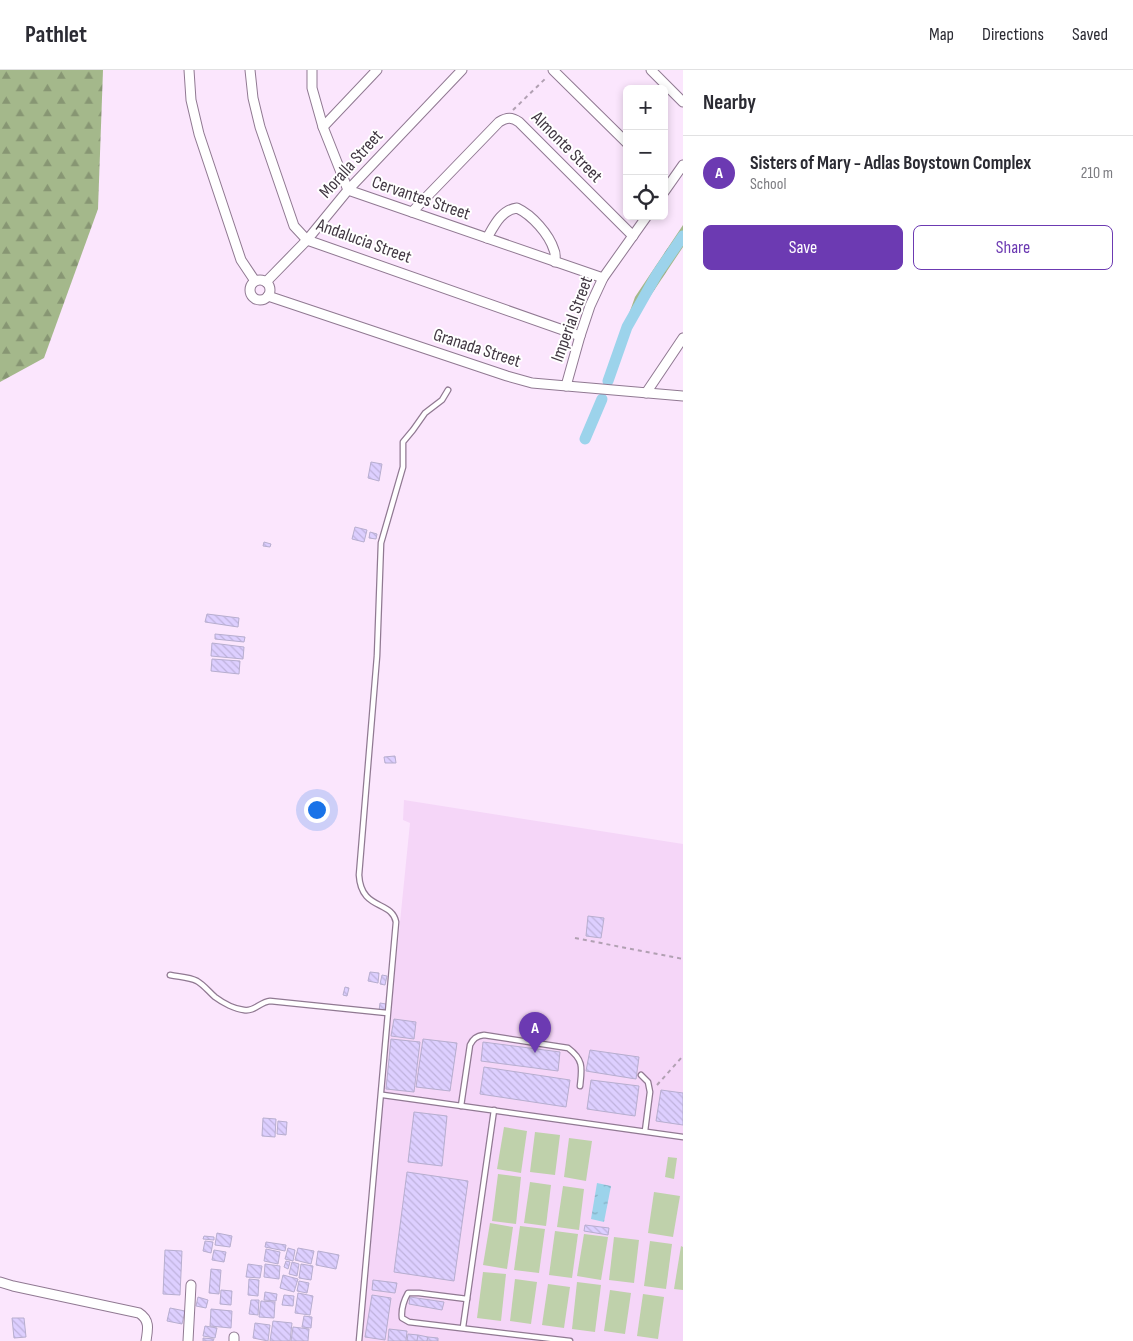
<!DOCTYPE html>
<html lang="en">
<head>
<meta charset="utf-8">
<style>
	:root { --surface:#fff; --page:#f2f2f3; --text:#2b2b33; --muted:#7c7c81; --line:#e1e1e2; --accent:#6c3ab2 }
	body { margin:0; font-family:"Sofia Sans Condensed",sans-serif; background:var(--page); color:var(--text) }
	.controls { position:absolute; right:15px; top:15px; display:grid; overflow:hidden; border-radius:8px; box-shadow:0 2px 8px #0003 }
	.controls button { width:45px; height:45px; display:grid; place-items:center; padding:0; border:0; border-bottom:1px solid var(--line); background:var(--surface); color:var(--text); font:25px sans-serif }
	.you { position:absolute; left:316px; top:739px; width:18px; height:18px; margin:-12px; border:4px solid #fff; border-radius:50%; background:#1a73e8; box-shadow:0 0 0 8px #1a73e833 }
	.badge { display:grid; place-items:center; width:32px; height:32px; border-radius:50%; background:var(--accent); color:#fff; font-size:16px; font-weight:700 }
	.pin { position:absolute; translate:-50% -41px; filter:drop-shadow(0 1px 2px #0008) }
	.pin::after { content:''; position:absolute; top:26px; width:18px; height:15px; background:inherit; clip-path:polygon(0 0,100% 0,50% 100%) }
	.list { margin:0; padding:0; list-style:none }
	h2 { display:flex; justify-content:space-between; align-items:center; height:65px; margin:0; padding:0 20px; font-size:21px }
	h2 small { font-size:16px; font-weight:400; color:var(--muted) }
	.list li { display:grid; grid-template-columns:32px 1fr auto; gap:15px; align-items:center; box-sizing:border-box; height:75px; padding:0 20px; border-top:1px solid var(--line) }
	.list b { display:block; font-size:19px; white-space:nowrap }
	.list p { margin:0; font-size:16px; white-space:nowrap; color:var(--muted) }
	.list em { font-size:16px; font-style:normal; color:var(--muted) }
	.actions { display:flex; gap:10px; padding:15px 20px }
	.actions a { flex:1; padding:11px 0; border:1px solid var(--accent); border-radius:8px; text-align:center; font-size:18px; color:var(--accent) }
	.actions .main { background:var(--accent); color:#fff }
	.icon { flex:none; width:28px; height:28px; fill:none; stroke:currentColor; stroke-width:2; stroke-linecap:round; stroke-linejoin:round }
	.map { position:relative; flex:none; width:683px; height:1271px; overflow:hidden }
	header { display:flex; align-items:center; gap:30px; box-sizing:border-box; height:70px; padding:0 25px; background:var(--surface); border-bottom:1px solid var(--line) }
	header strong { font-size:24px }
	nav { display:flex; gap:28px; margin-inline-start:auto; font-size:18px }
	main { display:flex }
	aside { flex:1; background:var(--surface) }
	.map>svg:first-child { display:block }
</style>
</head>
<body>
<header>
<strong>Pathlet</strong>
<nav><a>Map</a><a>Directions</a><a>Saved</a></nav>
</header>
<main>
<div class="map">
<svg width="683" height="1271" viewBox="0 0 683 1271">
	<defs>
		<pattern id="forest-firs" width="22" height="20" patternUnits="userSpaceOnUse" patternTransform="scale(1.25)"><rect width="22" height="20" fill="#a4b88b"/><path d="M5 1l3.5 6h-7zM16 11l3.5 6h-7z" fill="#879673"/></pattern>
		<pattern id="water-ripples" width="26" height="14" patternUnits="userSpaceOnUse" patternTransform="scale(1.25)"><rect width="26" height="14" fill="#9cd3eb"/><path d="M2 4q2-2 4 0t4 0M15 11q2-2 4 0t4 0" fill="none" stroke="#81acc0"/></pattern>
		<pattern id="building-back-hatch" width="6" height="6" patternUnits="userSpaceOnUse" patternTransform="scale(1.25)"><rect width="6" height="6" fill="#ddcfff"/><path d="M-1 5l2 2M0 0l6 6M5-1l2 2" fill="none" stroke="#bfb2dc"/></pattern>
	</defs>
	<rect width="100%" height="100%" fill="#fbe6fd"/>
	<polygon fill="#f5d6f8" points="404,730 683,774 683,1271 361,1271 391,941 410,753 403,750"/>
	<g fill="url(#forest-firs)">
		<polygon points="0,0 103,0 98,139 44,288 0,312"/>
		<polygon points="683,155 683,177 629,258 611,311 605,311 635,227"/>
	</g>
	<g fill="#bfd1ab">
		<polygon points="504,1057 527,1061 521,1103 497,1099"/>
		<polygon points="535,1062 560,1065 555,1105 530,1102"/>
		<polygon points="569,1068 592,1071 586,1111 564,1107"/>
		<polygon points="668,1087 677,1088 674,1109 665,1107"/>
		<polygon points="498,1104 521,1107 516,1154 492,1151"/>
		<polygon points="530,1112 551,1115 546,1156 524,1153"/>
		<polygon points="563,1116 584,1119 579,1160 557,1157"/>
		<polygon points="654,1122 680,1126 673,1167 648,1163"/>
		<polygon points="490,1153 513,1157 507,1199 483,1195"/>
		<polygon points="520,1156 545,1159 539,1203 514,1200"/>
		<polygon points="555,1161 578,1164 572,1208 549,1205"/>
		<polygon points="584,1164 608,1167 601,1210 577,1206"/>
		<polygon points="614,1167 639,1170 634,1213 609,1210"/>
		<polygon points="650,1171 672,1174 666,1219 644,1216"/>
		<polygon points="681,1176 683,1177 683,1220 674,1219"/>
		<polygon points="483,1202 506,1204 501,1251 477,1248"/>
		<polygon points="515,1209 537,1212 531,1254 510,1251"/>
		<polygon points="577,1212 601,1215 595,1262 572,1259"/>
		<polygon points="548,1214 570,1217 564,1258 542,1255"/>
		<polygon points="610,1220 631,1223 625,1264 604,1261"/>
		<polygon points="643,1224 664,1227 658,1269 637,1266"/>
	</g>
	<polygon fill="url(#water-ripples)" points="597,1113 611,1116 604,1152 591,1149"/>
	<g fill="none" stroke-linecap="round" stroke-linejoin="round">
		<g stroke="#9cd3eb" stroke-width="11">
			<polyline points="608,311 627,257 657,204 683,166"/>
			<polyline points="585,369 602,329"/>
		</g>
	</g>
	<g fill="url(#building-back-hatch)" stroke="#b7aecf">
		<polygon points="371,392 382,394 379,411 368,408"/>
		<polygon points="355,457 367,460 364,472 352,469"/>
		<polygon points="370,462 377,464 376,469 369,468"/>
		<polygon points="264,472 271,474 270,477 263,476"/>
		<polygon points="207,544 239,548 238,557 205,552"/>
		<polygon points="215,564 245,567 244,572 215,569"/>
		<polygon points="212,573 244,577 243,589 211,586"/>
		<polygon points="212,589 240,591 239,604 211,601"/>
		<polygon points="395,686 396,693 385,693 384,687"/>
		<polygon points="588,846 604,848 601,868 586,866"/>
		<polygon points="370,902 379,903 378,913 368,911"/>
		<polygon points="382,905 387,906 385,915 380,914"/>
		<polygon points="345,917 349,918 347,926 343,925"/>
		<polygon points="380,933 386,934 385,942 379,941"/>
		<polygon points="394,949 416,952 414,969 391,966"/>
		<polygon points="391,969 420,972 414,1022 386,1019"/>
		<polygon points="423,969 457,973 450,1021 416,1017"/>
		<polygon points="483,972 560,982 558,1001 481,991"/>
		<polygon points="590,980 639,987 636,1009 586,1001"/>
		<polygon points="484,997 570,1010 566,1037 480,1024"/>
		<polygon points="591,1010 639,1016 635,1046 587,1039"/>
		<polygon points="661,1020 683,1023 683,1055 656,1051"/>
		<polygon points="414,1042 447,1046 442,1096 408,1092"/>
		<polygon points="263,1048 276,1049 275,1067 262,1066"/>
		<polygon points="278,1051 287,1052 286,1065 277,1064"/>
		<polygon points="407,1102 468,1111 454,1211 394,1202"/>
		<polygon points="585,1155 609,1158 608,1165 584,1161"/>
		<polygon points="217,1163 232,1166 230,1177 215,1175"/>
		<polygon points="204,1166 214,1167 214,1170 203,1169"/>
		<polygon points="205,1171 213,1172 211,1183 203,1181"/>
		<polygon points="266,1172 286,1175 285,1181 265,1177"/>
		<polygon points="288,1178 295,1180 293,1191 285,1189"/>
		<polygon points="298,1178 314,1181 311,1194 295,1190"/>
		<polygon points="266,1179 280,1182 278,1194 264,1191"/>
		<polygon points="165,1180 182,1181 180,1225 163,1224"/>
		<polygon points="214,1180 226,1182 224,1192 212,1190"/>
		<polygon points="318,1181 339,1185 336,1199 316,1195"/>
		<polygon points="286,1191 290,1192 288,1199 284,1197"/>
		<polygon points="292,1192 299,1194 297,1206 289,1204"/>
		<polygon points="248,1194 262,1196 260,1208 246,1207"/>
		<polygon points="265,1194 280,1196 279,1209 264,1207"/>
		<polygon points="301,1194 313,1196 311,1210 299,1208"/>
		<polygon points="211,1199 221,1200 219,1224 209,1223"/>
		<polygon points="283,1205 298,1209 294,1222 280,1218"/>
		<polygon points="249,1209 259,1210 258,1226 248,1225"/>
		<polygon points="373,1210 397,1213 395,1223 372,1220"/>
		<polygon points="299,1211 309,1213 307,1223 297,1221"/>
		<polygon points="221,1220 232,1221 231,1235 220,1234"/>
		<polygon points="265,1222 277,1224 276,1231 264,1230"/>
		<polygon points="298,1223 313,1226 310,1245 295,1243"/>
		<polygon points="284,1225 294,1226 293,1236 282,1235"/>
		<polygon points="372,1225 391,1228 385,1270 365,1267"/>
		<polygon points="198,1227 208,1230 206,1238 196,1236"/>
		<polygon points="410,1227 444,1232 442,1240 409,1234"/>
		<polygon points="251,1230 259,1230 258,1245 249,1244"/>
		<polygon points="261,1231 275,1232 274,1248 259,1247"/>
		<polygon points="170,1238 185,1241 182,1254 167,1251"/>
		<polygon points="211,1239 232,1241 231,1258 210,1256"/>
		<polygon points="304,1246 312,1247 311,1258 302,1257"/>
		<polygon points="12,1248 24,1248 26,1267 14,1268"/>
		<polygon points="273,1251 292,1253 290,1271 270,1271"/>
		<polygon points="255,1253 270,1255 268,1271 253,1268"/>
		<polygon points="205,1256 217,1258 215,1268 203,1266"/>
		<polygon points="293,1257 309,1259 308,1271 291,1271"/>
		<polygon points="389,1259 407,1261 406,1271 388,1271"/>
		<polygon points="408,1264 418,1265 417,1271 407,1271"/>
		<polygon points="418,1265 428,1267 427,1271 417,1271"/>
		<polygon points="428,1267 438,1268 438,1271 427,1271"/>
		<polygon points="203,1268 214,1269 213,1271 203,1271"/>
	</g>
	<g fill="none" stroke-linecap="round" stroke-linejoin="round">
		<g stroke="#907992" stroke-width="7">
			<g id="service">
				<path d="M170 905C179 907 189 907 197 911 204 915 209 922 215 927 223 933 235 939 244 940 254 942 260 932 270 931L387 943"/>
				<polyline points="641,1005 648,1012 650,1022 645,1061"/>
				<polyline points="383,1025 683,1067"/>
				<path d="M461 1036 470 975C473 969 476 966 484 965L568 978C584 990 582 998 580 1016"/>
				<path d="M467 1229 419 1223H408C403 1232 401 1239 402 1248L409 1252 570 1271"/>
				<polyline points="463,1257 494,1040"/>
				<path d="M359 1271 396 852C392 830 361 841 359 805L377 586 381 473 403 397V372L413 360 425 343 442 330 448 320"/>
			</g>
		</g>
		<g stroke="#907992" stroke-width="11">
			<g id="minor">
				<polyline points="189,0 191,30 199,64 241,190 255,211"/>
				<polyline points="250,0 253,28 260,57 294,156 307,170 580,266"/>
				<polyline points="312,0 312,18 323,57 348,120 603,208"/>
				<polyline points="553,0 627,73"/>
				<polyline points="651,0 683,32"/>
				<polyline points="323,57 377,0"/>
				<polyline points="664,122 683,95"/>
				<path d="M412 142 499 52C507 47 512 47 519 52L633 166"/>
				<path d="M487 168C494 156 501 140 517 138 532 145 549 164 554 180 556 184 555 187 555 192"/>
				<circle cx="260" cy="220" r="10"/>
				<polyline points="266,212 307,170 348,120 462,0"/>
				<polyline points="268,226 507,306 532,313 683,326"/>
				<polyline points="566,316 580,266 590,236 603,208 647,146"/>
				<polyline points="646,323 683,268"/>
				<path d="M0 1212 13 1216 139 1243C150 1250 148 1259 146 1271"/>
				<polyline points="188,1271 191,1215"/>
				<polyline points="234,1271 234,1267"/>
			</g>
		</g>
		<g stroke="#b1a0b2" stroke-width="2" stroke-dasharray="4 4" stroke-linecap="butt">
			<polyline points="513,40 547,7"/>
			<polyline points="575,868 683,889"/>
			<polyline points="657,1015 683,986"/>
		</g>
		<use href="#service" stroke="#fff" stroke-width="4.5"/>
		<use href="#minor" stroke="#fff" stroke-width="9"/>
	</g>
	<g text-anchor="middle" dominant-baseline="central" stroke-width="4" stroke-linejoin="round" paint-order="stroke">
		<g font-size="18" fill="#413742" stroke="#fff">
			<text transform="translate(567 77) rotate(45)">Almonte Street</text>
			<text transform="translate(351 94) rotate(-48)">Moralla Street</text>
			<text transform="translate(421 128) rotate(19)">Cervantes Street</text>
			<text transform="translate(364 171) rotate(20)">Andalucia Street</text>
			<text transform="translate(572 249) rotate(-70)">Imperial Street</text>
			<text transform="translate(477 278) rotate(18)">Granada Street</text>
		</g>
	</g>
</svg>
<div class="controls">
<button>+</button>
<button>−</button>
<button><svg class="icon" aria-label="locate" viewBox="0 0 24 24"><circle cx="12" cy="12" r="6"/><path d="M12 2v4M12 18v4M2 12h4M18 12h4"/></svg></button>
</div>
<div class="you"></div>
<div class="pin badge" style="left:535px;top:983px">A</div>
</div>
<aside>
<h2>Nearby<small></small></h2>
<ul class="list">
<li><span class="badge">A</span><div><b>Sisters of Mary - Adlas Boystown Complex</b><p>School</p></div><em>210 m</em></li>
</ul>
<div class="actions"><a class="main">Save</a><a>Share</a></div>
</aside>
</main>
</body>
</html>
